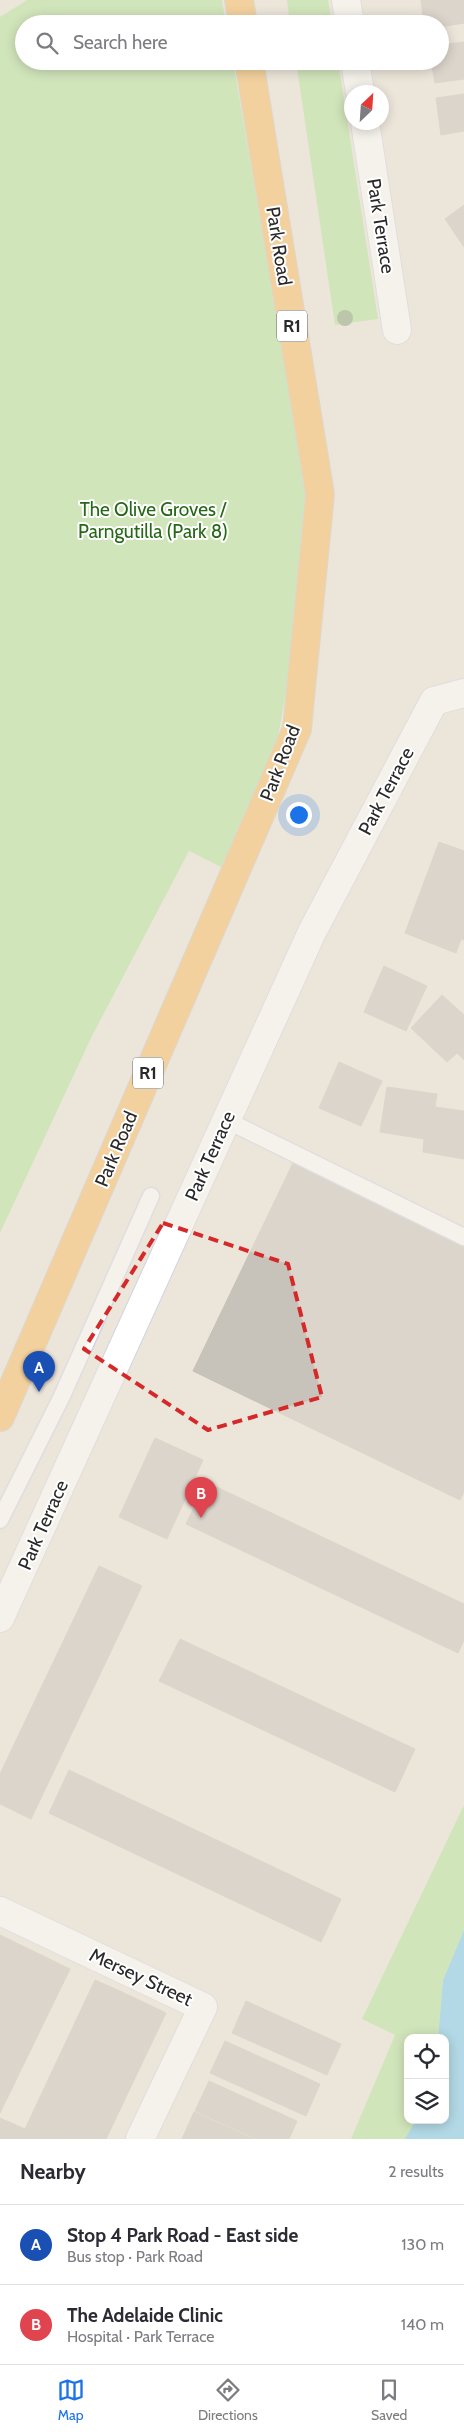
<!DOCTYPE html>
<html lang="en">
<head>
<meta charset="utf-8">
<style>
	:root { --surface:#fff; --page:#f2f2f3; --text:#2b2b33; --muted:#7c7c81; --line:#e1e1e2; --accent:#1a73e8 }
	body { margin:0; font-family:Cabin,sans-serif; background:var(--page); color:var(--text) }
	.controls { position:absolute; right:15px; bottom:15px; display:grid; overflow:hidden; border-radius:10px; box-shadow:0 2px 12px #0003 }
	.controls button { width:45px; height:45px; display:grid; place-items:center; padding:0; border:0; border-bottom:1px solid var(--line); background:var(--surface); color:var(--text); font:25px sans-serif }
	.compass { position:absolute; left:344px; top:85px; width:45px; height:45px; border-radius:50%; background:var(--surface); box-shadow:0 2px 12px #0003; rotate:25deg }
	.you { position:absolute; left:298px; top:814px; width:18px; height:18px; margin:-12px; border:4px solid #fff; border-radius:50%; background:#1a73e8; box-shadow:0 0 0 8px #1a73e833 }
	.badge { display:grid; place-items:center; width:32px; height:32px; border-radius:50%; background:var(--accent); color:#fff; font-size:16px; font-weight:700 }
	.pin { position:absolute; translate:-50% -41px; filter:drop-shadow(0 1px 2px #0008) }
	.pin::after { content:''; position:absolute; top:26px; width:18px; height:15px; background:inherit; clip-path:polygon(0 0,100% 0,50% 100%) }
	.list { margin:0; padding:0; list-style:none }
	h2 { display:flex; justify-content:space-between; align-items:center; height:65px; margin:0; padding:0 20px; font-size:21px }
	h2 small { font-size:16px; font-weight:400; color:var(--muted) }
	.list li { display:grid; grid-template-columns:32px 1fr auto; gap:15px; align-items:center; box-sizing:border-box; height:80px; padding:0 20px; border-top:1px solid var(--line) }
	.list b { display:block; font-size:19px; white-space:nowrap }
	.list p { margin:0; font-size:16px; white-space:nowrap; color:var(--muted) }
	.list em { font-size:16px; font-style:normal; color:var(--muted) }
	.icon { flex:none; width:28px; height:28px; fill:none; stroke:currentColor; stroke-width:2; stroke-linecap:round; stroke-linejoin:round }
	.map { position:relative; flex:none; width:464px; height:2139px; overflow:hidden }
	.search { position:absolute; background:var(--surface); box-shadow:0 2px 12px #0003; left:15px; right:15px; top:15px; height:55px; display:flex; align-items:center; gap:12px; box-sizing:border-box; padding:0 18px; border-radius:28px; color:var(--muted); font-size:19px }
	.sheet { height:225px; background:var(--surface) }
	nav { display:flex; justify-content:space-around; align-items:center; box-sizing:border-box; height:70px; border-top:1px solid var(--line); background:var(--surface); font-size:14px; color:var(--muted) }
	nav a { display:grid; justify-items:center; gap:2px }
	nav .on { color:var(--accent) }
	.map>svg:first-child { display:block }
</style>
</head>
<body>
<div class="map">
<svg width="464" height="2139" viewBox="0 0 464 2139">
	<rect width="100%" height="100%" fill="#ece5da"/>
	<g fill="#afe495">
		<polygon points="27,0 222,0 226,24 24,24 24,61 233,61 308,498 304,594 277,742 227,870 189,851 91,1038 0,1233 0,17"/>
		<polygon points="287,0 328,0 332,24 290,24"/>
		<polygon points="296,61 338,61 378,319 335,325"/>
		<polygon points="464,1805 464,1930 443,1980 438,2038 408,2038 408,2120 445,2120 464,2139 351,2139 395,2035 362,2019"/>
	</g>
	<polygon fill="#6acbf1" points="464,1930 464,2139 405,2139 416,2120 445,2120 445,2038 438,2038 443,1980"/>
	<g fill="#c7c2ba" stroke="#c7c1b4">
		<polygon points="421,0 464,0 464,23 440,27 440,24 424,24"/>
		<polygon points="464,42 464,79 435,83 431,61 440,61 440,45"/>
		<polygon points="464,94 464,131 441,135 436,98"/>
		<polygon points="464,205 464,247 445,219"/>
		<polygon points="439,842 464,851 464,940 461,939 456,953 405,933"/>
		<polygon points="384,966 427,986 406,1031 364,1012"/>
		<polygon points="442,995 464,1015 464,1060 457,1053 447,1062 411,1028"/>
		<polygon points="339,1062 382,1081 361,1126 319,1108"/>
		<polygon points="387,1087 437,1094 435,1107 464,1111 464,1159 423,1152 424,1139 380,1132"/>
		<polygon points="293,1163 464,1245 464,1492 460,1500 193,1371"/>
		<polygon points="155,1438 203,1460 167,1539 119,1517"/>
		<polygon points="206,1482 464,1604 464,1640 458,1653 186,1524"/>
		<polygon points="99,1566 142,1586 31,1819 0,1804 0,1774"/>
		<polygon points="180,1639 415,1749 395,1792 159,1681"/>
		<polygon points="69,1770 341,1899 321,1942 49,1813"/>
		<polygon points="0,1935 70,1969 0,2113"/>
		<polygon points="95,1980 120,1991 51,2139 45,2139 25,2129"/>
		<polygon points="120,1991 166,2013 106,2139 51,2139"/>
		<polygon points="246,2001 341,2044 327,2075 232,2033"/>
		<polygon points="225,2041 320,2084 306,2116 210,2073"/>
		<polygon points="209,2081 297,2121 289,2139 257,2139 195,2111"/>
		<polygon points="194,2112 254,2139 182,2139"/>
		<polygon points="0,2118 25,2129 45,2139 0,2139"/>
	</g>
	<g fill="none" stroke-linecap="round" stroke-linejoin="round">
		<g stroke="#d0d3e3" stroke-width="19">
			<g id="service">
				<polyline points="226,1120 464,1237"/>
				<polyline points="0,1520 62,1396 151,1196"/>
			</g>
		</g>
		<g stroke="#d0d3e3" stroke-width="30">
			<g id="minor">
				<polyline points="346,0 350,24"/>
				<polyline points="355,61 360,92"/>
				<polyline points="365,122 397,330"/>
				<polyline points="0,1618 312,932 434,701 464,693"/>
				<polyline points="0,1911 203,2007 140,2139"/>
			</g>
		</g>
		<g stroke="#c7c7c7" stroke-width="30">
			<g id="trunk">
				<polyline points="239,0 243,24"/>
				<polyline points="0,1417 297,729 320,494 249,61"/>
			</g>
		</g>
		<use href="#service" stroke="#fff" stroke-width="16"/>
		<use href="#minor" stroke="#fff" stroke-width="28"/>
		<use href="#trunk" stroke="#fab855" stroke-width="28"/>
	</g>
	<circle fill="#80a06f" cx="345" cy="318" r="8"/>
	<path d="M0 0H464V2139H0ZM163 1223 288 1264 322 1397 208 1430 84 1349Z" fill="#ece5da" fill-opacity=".55" fill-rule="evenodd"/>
	<path fill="none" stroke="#d62828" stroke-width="4" stroke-dasharray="10 6" stroke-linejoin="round" d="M163 1223 288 1264 322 1397 208 1430 84 1349Z"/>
	<g text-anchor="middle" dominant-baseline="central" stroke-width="4" stroke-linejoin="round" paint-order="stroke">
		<g fill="#fff" stroke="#696969" stroke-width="1">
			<rect x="277" y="310.5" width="30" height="31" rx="4"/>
			<rect x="133" y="1057.5" width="30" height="31" rx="4"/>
		</g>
		<g font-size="18" font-weight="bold" fill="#292929">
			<text x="292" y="326">R1</text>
			<text x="148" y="1073">R1</text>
		</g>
		<g font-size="19" fill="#292929" stroke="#fff">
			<text transform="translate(381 226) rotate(81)">Park Terrace</text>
			<text transform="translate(279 246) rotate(81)">Park Road</text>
			<text transform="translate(280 763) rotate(-69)">Park Road</text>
			<text transform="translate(386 791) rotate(-62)">Park Terrace</text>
			<text transform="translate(116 1149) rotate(-67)">Park Road</text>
			<text transform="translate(210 1156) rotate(-66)">Park Terrace</text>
			<text transform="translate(43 1525) rotate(-66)">Park Terrace</text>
			<text transform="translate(141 1977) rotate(25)">Mersey Street</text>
		</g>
		<g font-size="19" fill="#276818" stroke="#fff">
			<text x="153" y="509">The Olive Groves /<tspan x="153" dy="22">Parngutilla (Park 8)</tspan></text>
		</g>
	</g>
</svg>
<div class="controls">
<button><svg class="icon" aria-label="locate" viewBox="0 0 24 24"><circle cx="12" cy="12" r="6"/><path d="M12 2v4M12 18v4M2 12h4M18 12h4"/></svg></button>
<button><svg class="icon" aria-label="layers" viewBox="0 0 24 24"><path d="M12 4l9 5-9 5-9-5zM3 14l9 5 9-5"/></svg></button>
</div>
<svg class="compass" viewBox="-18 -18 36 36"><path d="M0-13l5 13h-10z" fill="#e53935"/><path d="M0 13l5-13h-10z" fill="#7c7c81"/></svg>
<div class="you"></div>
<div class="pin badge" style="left:39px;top:1392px;background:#1a4fb4">A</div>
<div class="pin badge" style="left:201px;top:1518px;background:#e0444e">B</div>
<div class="search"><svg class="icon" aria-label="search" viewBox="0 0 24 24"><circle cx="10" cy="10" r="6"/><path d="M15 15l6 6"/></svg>Search here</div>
</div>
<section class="sheet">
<h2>Nearby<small>2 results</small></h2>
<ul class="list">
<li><span class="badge" style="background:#1a4fb4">A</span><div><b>Stop 4 Park Road - East side</b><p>Bus stop · Park Road</p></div><em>130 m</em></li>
<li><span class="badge" style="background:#e0444e">B</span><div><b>The Adelaide Clinic</b><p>Hospital · Park Terrace</p></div><em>140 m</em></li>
</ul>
</section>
<nav>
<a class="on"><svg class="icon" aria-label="map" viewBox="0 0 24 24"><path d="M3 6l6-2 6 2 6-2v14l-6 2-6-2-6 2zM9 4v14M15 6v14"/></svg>Map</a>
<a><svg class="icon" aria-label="directions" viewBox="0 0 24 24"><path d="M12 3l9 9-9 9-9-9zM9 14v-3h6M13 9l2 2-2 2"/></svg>Directions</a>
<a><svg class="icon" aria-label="saved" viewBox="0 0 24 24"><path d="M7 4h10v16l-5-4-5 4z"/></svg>Saved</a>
</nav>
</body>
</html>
